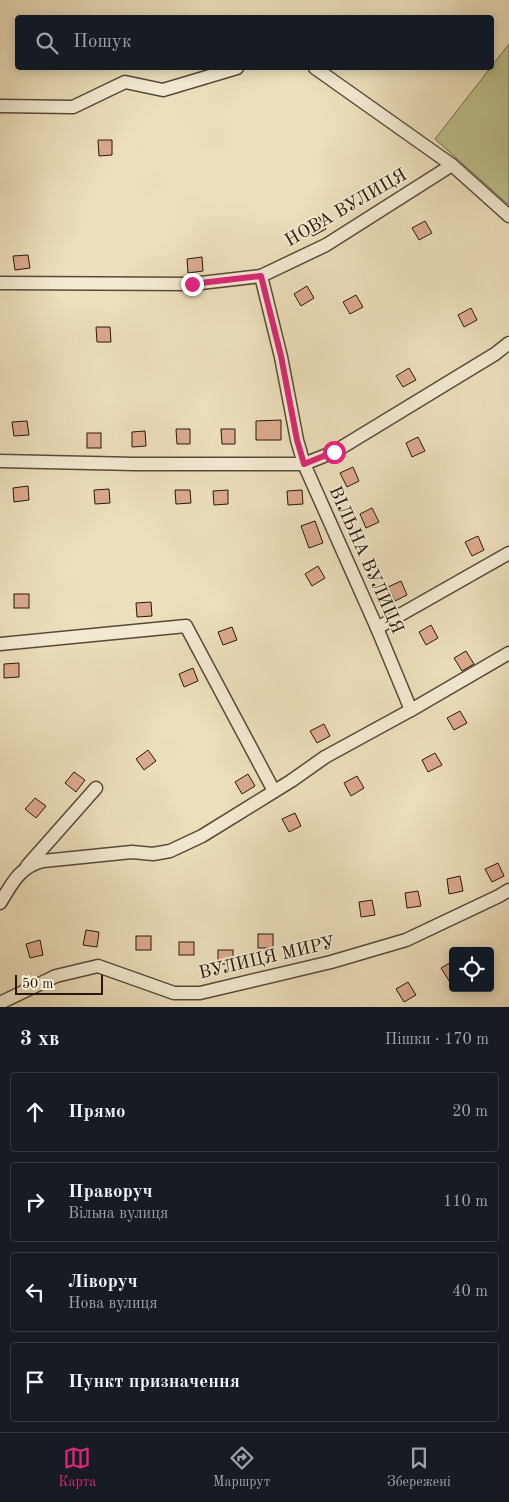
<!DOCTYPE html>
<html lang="uk">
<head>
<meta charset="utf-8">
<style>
	:root { --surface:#171b24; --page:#242831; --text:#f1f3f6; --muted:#9ea1a6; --line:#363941; --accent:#db2777 }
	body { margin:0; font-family:"Old Standard TT",serif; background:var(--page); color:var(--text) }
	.controls { position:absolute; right:15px; bottom:15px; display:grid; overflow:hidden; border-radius:5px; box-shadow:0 2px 12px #0003 }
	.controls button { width:45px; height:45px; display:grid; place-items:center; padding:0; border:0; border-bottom:1px solid var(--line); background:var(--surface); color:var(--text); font:25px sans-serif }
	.scale { position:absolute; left:15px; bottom:12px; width:88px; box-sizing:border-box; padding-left:5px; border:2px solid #28170e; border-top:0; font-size:14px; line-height:18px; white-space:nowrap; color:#28170e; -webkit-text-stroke:4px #f3ebd3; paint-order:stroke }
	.stop { position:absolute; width:15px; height:15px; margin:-11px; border:4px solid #db2777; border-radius:50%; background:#fff }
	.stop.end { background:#db2777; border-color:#fff; box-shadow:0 1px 5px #0008 }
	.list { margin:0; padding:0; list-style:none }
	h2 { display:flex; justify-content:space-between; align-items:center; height:65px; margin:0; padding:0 20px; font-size:21px }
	h2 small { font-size:16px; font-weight:400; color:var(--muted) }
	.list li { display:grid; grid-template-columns:32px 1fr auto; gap:15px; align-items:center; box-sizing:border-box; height:80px; margin:0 10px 10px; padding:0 10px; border:1px solid var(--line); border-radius:5px }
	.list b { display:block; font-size:19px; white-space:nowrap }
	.list p { margin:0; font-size:16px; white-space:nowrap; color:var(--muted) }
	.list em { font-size:16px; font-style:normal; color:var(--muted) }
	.icon { flex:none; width:28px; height:28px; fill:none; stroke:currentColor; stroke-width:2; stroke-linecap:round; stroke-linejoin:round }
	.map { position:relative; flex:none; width:509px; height:1007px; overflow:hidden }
	.search { position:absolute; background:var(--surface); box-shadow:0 2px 12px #0003; left:15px; right:15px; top:15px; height:55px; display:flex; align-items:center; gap:12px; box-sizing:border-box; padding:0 18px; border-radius:5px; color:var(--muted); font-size:19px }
	.sheet { height:425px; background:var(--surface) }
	nav { display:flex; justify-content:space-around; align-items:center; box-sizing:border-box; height:70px; border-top:1px solid var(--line); background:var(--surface); font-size:14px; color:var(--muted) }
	nav a { display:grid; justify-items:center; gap:2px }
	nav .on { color:var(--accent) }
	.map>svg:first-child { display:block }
</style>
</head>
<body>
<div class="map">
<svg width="509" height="1007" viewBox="0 0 509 1007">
	<rect width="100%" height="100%" fill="#ede0bc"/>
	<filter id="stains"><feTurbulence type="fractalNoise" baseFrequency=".004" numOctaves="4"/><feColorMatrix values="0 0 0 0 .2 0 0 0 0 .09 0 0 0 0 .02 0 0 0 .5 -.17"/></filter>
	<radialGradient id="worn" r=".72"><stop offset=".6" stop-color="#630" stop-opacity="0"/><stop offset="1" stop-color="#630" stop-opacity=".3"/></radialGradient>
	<polygon fill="#bec18d" stroke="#736c4e" points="509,44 509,205 435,139"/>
	<g fill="#dcab8e" stroke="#28170e">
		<polygon points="98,140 112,140 112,155 99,156"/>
		<polygon points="319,217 326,229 313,236 306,224"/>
		<polygon points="425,221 432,233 419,240 412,228"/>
		<polygon points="28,255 30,268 15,270 13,256"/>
		<polygon points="202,257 203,271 188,273 187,259"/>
		<polygon points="307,286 314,298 301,306 294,294"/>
		<polygon points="356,295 363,307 350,314 343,302"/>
		<polygon points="471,308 477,320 464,327 458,315"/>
		<polygon points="96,327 110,327 111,342 97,342"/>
		<polygon points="409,368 416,380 403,387 396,376"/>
		<polygon points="281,420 281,440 256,440 256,421"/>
		<polygon points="27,421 29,435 14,436 12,422"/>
		<polygon points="176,429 190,429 190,444 177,444"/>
		<polygon points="221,429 235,429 235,444 222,444"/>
		<polygon points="145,431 146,446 132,447 132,432"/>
		<rect x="87" y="433" width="14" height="15"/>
		<polygon points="418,437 425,451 412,457 406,443"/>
		<polygon points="353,467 359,481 347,487 340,473"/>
		<polygon points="28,486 29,500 14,502 13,488"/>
		<polygon points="109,489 110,503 95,504 94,490"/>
		<polygon points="175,490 190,490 191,503 176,504"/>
		<polygon points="228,490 228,504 214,505 213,491"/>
		<polygon points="302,490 303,504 288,505 287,491"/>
		<polygon points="372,508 379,522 366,528 360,514"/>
		<polygon points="315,521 323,543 309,548 301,526"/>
		<polygon points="478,536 484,550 472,556 465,542"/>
		<polygon points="318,566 325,578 312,586 305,574"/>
		<polygon points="401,581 407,595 395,601 388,587"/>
		<rect x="14" y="594" width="15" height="14"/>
		<polygon points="151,602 152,616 137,617 136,603"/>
		<polygon points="431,625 438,638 426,645 419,632"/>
		<polygon points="232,627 237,640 223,645 218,632"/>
		<polygon points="466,651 474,664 462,671 454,658"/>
		<polygon points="19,663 19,677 4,678 4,664"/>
		<polygon points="193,668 198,681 184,687 179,674"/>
		<polygon points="460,711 467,723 454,730 447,718"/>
		<polygon points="324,724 330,736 317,743 310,731"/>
		<polygon points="148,750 156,761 144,770 136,759"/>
		<polygon points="435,753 442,765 428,772 422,760"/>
		<polygon points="74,772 85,780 76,792 65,783"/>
		<polygon points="248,774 255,786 242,794 235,782"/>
		<polygon points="357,776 364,788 351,796 344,783"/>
		<polygon points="35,798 46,806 36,818 25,809"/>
		<polygon points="295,813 301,826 289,832 282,819"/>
		<polygon points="498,863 504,876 492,882 485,869"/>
		<polygon points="460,876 463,891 449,894 447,879"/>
		<polygon points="418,891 421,906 407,908 405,893"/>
		<polygon points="372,900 375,915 361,917 359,902"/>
		<polygon points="86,930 99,932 97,947 83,945"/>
		<rect x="258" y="934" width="15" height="14"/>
		<rect x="136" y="936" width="15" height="14"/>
		<polygon points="40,940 43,955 30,958 26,944"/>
		<rect x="179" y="942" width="15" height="13"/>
		<rect x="218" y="950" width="15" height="14"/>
		<polygon points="453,961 453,987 441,968"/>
		<polygon points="408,982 416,995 404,1002 396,989"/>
	</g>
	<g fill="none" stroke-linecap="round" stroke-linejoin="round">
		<g stroke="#59493a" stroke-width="15">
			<g id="minor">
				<polyline points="315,68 452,165"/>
				<polyline points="0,106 73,107 125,82 163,90 237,68"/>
				<polyline points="261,276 281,357 297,440 304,464 377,628 411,710"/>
				<polyline points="0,283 192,284 261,276 326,245 452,165 509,216"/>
				<polyline points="0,461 135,464 304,464 334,452 495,354 509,343"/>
				<polyline points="377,628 509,553"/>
				<polyline points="0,644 186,626 274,791"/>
				<polyline points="27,866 96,788"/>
				<path d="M0 903C12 884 19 867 43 861L132 852 153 854 170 851 202 836 291 781 325 757 411 710 509 653"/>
				<polyline points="0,1003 56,976 98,966 174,993 200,993 331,962 406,940 499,896 509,890"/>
			</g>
		</g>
		<use href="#minor" stroke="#f3ebd3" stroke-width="12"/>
	</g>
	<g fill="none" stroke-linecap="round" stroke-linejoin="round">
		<polyline stroke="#db2777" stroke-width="6" points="192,284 261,276 281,356 297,440 304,464 334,452"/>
	</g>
	<g text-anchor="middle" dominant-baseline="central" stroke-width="4" stroke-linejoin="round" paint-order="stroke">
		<g font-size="18" fill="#28170e" stroke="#f3ebd3">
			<text transform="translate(346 208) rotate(-30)">НОВА ВУЛИЦЯ</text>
			<text transform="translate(366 560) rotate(66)">ВІЛЬНА ВУЛИЦЯ</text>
			<text transform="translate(267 958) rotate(-13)">ВУЛИЦЯ МИРУ</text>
		</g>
	</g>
	<rect width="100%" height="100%" filter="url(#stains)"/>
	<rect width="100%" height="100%" fill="url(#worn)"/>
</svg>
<div class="controls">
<button><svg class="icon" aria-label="locate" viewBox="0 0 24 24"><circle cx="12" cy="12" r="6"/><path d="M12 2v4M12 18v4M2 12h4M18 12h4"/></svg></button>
</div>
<div class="scale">50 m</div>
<div class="stop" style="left:334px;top:452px"></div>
<div class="stop end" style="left:192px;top:284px"></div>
<div class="search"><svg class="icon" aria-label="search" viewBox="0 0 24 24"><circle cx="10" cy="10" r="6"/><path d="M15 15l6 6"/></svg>Пошук</div>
</div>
<section class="sheet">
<h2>3 хв<small>Пішки · 170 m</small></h2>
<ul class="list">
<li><svg class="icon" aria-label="ahead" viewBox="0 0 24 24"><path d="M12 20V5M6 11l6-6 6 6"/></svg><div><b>Прямо</b></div><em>20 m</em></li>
<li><svg class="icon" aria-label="right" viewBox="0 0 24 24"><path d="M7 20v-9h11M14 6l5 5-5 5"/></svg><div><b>Праворуч</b><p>Вільна вулиця</p></div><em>110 m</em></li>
<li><svg class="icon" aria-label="left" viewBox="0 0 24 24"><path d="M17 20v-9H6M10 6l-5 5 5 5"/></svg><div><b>Ліворуч</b><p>Нова вулиця</p></div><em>40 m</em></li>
<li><svg class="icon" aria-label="arrive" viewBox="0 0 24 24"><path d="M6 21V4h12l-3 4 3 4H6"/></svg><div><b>Пункт призначення</b></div></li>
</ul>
</section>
<nav>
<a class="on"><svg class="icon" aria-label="map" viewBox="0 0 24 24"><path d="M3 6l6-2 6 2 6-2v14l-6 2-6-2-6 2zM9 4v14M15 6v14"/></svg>Карта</a>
<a><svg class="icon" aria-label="directions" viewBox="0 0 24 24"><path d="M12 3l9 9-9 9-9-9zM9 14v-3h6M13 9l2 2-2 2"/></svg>Маршрут</a>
<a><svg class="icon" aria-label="saved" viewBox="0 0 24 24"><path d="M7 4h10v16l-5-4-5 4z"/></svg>Збережені</a>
</nav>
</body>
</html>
